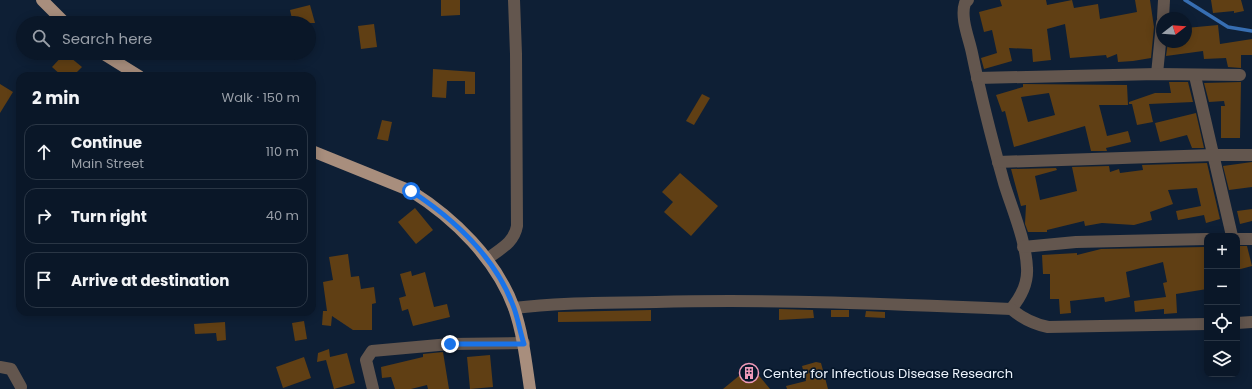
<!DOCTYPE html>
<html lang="en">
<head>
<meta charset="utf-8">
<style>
	:root { --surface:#0a1728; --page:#132030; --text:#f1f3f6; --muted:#999fa8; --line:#2a3645 }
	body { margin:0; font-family:Poppins,sans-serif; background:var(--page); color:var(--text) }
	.controls { position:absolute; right:12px; bottom:12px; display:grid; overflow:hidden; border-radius:8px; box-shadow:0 2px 10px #0003 }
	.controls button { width:36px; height:36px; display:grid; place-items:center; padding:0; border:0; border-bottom:1px solid var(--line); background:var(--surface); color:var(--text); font:20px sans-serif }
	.compass { position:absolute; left:1156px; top:12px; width:36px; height:36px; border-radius:50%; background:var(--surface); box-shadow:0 2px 10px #0003; rotate:73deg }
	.stop { position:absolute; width:12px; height:12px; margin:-9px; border:3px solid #1a73e8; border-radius:50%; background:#fff }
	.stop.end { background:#1a73e8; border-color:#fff; box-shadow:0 1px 4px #0008 }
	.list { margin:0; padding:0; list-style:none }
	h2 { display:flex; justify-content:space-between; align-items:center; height:52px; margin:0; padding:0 16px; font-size:17px }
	h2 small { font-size:13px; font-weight:400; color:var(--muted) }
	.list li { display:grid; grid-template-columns:26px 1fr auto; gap:12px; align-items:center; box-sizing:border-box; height:56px; margin:0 8px 8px; padding:0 8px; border:1px solid var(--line); border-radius:12px }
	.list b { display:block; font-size:15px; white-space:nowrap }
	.list p { margin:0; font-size:13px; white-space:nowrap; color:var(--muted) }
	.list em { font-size:13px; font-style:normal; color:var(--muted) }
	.icon { flex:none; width:22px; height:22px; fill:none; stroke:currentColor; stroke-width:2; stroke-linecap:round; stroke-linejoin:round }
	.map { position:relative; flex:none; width:1252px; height:389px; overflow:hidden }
	.search { position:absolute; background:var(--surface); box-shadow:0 2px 10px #0003; left:16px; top:16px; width:300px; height:44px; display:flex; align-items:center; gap:10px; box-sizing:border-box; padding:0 14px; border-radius:22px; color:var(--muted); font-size:15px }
	.panel { position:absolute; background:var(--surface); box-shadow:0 2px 10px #0003; left:16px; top:72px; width:300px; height:244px; border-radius:12px }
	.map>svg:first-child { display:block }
</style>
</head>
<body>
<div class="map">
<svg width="1252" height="389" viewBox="0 0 1252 389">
	<rect width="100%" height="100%" fill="#0e1f35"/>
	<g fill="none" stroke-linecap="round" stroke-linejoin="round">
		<polyline stroke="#376eb2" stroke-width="3.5" points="1185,0 1228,27 1252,31"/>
	</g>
	<g fill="#603f14" fill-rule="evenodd">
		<polygon points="441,0 460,0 460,15 441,16"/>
		<polygon points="1000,0 1046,0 1047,5 1072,0 1074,8 1098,4 1100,19 1137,12 1135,0 1150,0 1154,27 1151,58 1133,61 1118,62 1117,54 1107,58 1106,55 1070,58 1065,24 1047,29 1051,60 1033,62 1032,49 1009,48 1012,61 984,69 981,58 997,53 992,30 984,32 979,12 1002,6"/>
		<polygon points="1211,0 1241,0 1244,11 1234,13 1234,11 1213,13"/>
		<polygon points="310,5 315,23 293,23 290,10"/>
		<polygon points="374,24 377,47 361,49 358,26"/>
		<polygon points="1218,25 1220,44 1252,39 1252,55 1241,55 1241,68 1228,67 1226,58 1204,59 1203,51 1166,56 1168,42 1186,42 1186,28"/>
		<polygon points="65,53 82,67 73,76 62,76 52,67"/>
		<polygon points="433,69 475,72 475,94 465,94 465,81 447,81 446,98 432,97"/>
		<polygon points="1169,82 1188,82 1193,102 1149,104 1153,122 1137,125 1132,104 1129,104 1129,102 1155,93 1171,93"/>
		<polygon points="1241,82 1240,138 1221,138 1221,106 1225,106 1224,101 1209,102 1204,83"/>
		<polygon points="0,84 13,92 0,113"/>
		<path d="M1023 84 1127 85 1128 105H1099L1107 136 1128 131 1131 142 1106 148 1107 151H1091L1085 126 1014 147 1005 111 1002 112 996 95 1023 87ZM1049 93 1055 115 1028 122 1021 97Z"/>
		<polygon points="702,94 710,98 694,125 686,121"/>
		<polygon points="1196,113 1204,148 1192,148 1187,135 1160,142 1155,123"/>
		<polygon points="382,120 392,122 388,141 377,139"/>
		<polygon points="1252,162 1252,187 1229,190 1223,166"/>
		<polygon points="1207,163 1220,219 1206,223 1204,215 1178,220 1176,211 1201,206 1197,188 1168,190 1173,204 1150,212 1152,220 1134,225 1102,223 1085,226 1084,221 1047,230 1047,232 1028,232 1025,224 1026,205 1021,206 1011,169 1056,168 1057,170 1035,176 1040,200 1077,191 1072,167 1109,166 1110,172 1119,169 1120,173 1143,170 1142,165"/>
		<polygon points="680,173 718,206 691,236 664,212 673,202 662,192"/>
		<polygon points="415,208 433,230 416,244 398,222"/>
		<polygon points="1252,209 1252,221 1240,224 1237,211"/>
		<polygon points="1237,246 1247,246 1252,266 1237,270"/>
		<polygon points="1204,247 1207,269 1207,289 1176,294 1177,313 1164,314 1164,309 1135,312 1134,301 1166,297 1163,283 1167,282 1163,262 1126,272 1130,297 1105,302 1104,297 1070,301 1071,313 1060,314 1059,299 1050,299 1050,274 1043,274 1042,255 1077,253 1077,255 1101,249"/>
		<polygon points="348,254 351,277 359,276 361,289 374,287 376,303 372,304 372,330 353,330 332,316 331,326 322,325 323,311 327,311 323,282 333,280 329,257"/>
		<polygon points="411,271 412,276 425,272 434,307 447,304 450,317 413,326 408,309 402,311 399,298 406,296 400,274"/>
		<polygon points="779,309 813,310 814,318 779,320"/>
		<polygon points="651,310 651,321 558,322 558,312"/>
		<rect x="831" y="310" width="18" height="7"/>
		<polygon points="866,311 885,312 885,318 865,317"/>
		<polygon points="304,321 307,339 295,341 292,323"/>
		<polygon points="225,322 226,340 217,341 216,333 195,334 194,324"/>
		<polygon points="329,349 330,357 347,353 355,383 334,389 326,360 317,362 318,353"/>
		<polygon points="443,352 449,389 428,389 427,385 411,389 395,389 391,377 382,378 381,367 423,357 423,354"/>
		<polygon points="490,355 493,387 470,389 467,357"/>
		<polygon points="304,357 311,378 283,388 276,367"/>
		<polygon points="816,362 821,363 828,389 787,389 786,386 806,381 802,366"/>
		<polygon points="751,366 770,389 723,389"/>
	</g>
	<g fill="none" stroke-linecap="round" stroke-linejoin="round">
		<g stroke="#63564e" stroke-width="12">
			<path d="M968 0 965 3C960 18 969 38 972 53 981 97 992 140 1004 183 1012 209 1026 241 1027 268 1028 283 1021 297 1011 309"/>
			<polyline points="1163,18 1164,0"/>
			<polyline points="1157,74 1162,23"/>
			<polyline points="1195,76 1232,236"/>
			<polyline points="977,78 1157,74 1240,75"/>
			<polyline points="998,162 1214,155 1252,155"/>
			<polyline points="1237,239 1252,239"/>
			<polyline points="1023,247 1076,242 1207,239"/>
			<path d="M487 259C500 249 514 243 517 226L516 54 514 0"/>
			<path d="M514 308C561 302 609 303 656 302 774 299 893 304 1011 309 1023 319 1033 324 1048 327L1207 324"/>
			<polyline points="1237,323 1252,322"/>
			<polyline points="0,367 11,369 21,387"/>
			<polyline points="373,389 366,360 372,351 450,344 524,343"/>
		</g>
		<g stroke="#a88e7d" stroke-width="12">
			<polyline points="42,0 65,23"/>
			<polyline points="102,53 139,76"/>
			<path d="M312 151 411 191C454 218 496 259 514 308 523 334 526 362 530 389"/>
		</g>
	</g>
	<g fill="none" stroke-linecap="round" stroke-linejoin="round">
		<path stroke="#1a73e8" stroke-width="5" d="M411 191C454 219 496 258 514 308 518 319 520 332 524 344H450"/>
	</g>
	<defs>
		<g id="building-ring" transform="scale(1)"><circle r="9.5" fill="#05162a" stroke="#ef9ab9" stroke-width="1.5"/><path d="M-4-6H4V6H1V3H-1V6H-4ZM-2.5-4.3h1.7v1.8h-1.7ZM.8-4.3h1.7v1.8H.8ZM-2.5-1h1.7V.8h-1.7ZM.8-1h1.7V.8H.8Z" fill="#ef9ab9"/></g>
	</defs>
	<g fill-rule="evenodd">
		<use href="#building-ring" x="749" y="373"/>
	</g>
	<g text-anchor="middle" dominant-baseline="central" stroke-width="3.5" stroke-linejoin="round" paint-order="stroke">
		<g font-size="13" fill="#ecf3fc" stroke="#05162a" text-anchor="start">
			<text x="763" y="373">Center for Infectious Disease Research</text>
		</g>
	</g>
</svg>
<div class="controls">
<button>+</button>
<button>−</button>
<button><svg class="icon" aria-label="locate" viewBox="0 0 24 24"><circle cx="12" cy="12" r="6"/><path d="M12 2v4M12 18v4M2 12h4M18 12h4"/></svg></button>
<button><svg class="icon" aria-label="layers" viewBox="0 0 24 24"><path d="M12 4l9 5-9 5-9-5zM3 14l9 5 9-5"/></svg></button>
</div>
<svg class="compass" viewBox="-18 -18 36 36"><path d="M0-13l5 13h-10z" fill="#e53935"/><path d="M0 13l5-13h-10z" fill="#999fa8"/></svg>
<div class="stop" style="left:411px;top:191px"></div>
<div class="stop end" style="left:450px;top:344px"></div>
<div class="search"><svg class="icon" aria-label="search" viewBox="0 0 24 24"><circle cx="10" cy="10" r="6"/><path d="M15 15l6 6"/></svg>Search here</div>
<section class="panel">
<h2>2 min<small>Walk · 150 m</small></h2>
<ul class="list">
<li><svg class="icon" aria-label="ahead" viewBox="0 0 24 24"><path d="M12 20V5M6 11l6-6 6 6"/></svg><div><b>Continue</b><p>Main Street</p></div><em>110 m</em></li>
<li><svg class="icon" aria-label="right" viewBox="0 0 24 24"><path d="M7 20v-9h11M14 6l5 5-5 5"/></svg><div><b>Turn right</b></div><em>40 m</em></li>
<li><svg class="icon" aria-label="arrive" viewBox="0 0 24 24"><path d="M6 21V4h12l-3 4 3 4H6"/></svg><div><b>Arrive at destination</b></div></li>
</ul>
</section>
</div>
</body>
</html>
